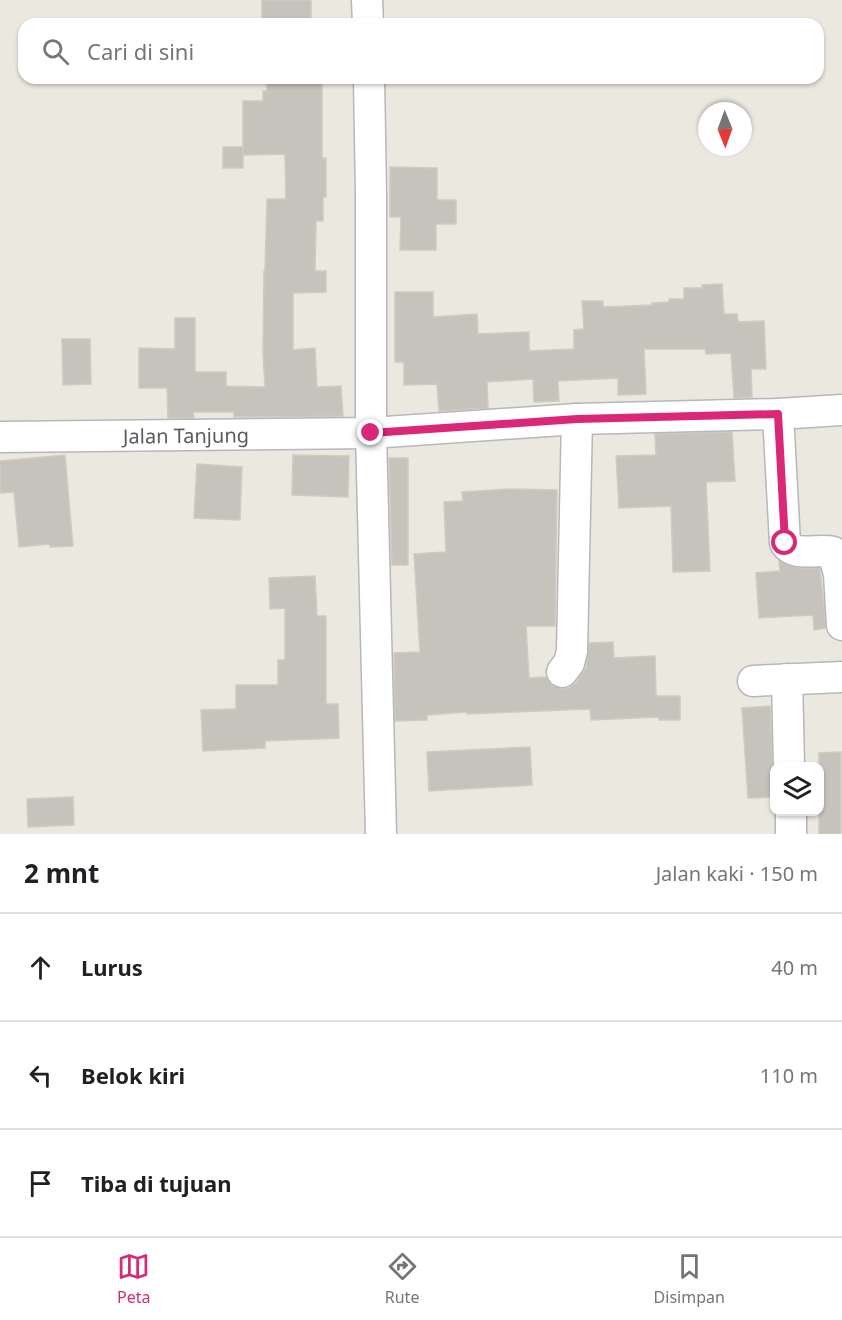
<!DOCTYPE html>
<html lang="id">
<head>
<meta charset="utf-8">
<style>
	:root { --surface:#fff; --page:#f2f2f2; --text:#202124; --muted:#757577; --line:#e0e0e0; --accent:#db2777 }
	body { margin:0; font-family:"Noto Sans",sans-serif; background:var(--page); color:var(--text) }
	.controls { position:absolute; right:18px; bottom:18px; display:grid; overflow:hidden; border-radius:12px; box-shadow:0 2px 4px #0004 }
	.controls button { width:54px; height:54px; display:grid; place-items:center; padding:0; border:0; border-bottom:2px solid var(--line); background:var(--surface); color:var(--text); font:30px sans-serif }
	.compass { position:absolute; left:698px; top:102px; width:54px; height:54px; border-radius:50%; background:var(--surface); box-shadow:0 2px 4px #0004; rotate:179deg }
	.stop { position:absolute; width:18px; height:18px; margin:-14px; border:4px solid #db2777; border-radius:50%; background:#fff }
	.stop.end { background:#db2777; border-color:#fff; box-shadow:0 2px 6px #0008 }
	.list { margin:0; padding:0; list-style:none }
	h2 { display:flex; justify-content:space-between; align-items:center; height:78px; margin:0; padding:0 24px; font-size:26px }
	h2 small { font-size:20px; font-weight:400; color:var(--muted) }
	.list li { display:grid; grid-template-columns:39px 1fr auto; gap:18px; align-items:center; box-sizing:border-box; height:108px; padding:0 24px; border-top:2px solid var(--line) }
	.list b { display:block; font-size:22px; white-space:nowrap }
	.list em { font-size:20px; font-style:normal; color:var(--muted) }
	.icon { flex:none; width:33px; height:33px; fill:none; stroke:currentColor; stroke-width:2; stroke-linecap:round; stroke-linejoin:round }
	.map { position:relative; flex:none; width:842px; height:834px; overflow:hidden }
	.search { position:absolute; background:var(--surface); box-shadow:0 2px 4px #0004; left:18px; right:18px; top:18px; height:66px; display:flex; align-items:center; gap:15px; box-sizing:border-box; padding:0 21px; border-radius:18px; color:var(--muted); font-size:22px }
	.sheet { height:402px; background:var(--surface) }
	nav { display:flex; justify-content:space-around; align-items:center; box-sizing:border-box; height:84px; border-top:2px solid var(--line); background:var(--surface); font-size:16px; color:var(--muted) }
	nav a { display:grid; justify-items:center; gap:3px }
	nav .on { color:var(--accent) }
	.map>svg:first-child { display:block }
</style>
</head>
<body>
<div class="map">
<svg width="842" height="834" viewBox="0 0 842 834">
	<rect width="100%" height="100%" fill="#ebe9df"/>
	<g fill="#c6c3bc" stroke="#d0cbbd" stroke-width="1.5">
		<rect x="262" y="0" width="49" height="24"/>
		<polygon points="267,78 322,78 322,158 326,158 326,197 323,197 323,221 316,221 315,271 326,271 326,292 293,293 293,350 315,348 317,387 341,386 343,416 234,417 234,412 193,412 194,418 168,418 167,388 139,388 139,348 175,349 175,318 195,318 195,372 226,372 226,386 265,387 263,352 264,271 265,271 267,199 286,199 285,154 243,155 243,101 263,101 263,91 267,91"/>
		<rect x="223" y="147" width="20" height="21"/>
		<polygon points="390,167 437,168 437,200 456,200 456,224 436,224 436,250 400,250 401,217 390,217"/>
		<polygon points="722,284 724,314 737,314 738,322 764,321 766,369 751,369 752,397 734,398 731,353 706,354 705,349 644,349 646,394 618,395 618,378 558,381 559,401 534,402 533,379 487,382 488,408 439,411 437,384 404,385 404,362 395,362 395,292 433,292 433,317 477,314 478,334 529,332 529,351 574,349 574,330 584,329 582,301 603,301 603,307 652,305 652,303 669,302 669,299 684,299 684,288 702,288 702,285"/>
		<polygon points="62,339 90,339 91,384 63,385"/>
		<polygon points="732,432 735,481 706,482 710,571 673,572 671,506 619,508 616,456 656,455 655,434"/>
		<polygon points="65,455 73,546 50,547 50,544 19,547 14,492 0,493 0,461"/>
		<polygon points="293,455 349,456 348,497 292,495"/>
		<polygon points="389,458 408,458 408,565 392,565"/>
		<polygon points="197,464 242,467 240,520 194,518"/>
		<polygon points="509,489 557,490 555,626 526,626 529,678 546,677 552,686 560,689 569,688 576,683 586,668 589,643 613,642 614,658 655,656 656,696 680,696 680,720 659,720 659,717 591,720 590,709 467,714 467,712 427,715 427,720 395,721 394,653 420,652 414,554 446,552 444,502 463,501 462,492"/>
		<polygon points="779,561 797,568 820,568 826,628 814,630 813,615 759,618 756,573 780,571"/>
		<polygon points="315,576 317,616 326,616 326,704 338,704 339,738 265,741 265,748 203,751 201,710 236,709 236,685 278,685 278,660 285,660 285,608 270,609 269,578"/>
		<polygon points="770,706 774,797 748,798 742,708"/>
		<polygon points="530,747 532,785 429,791 427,752"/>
		<polygon points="841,752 841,834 819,834 819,753"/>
		<polygon points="73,797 74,825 28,827 27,799"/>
	</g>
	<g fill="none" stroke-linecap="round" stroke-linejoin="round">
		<g stroke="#b5b7bc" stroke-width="33">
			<g id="minor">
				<polyline points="367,0 368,24"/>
				<polyline points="369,78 371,195 371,433 381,834"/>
				<path d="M778 414 785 543C795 558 818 548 833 552L839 574 842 625"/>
				<path id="s1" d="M0 437 371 433 577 419 778 414 842 410"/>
				<polyline points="562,672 569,663 572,651 577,419"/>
				<polyline points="787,679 789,766"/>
				<polyline points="753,681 842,677"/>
				<polyline points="791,812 791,834"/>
			</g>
		</g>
		<use href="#minor" stroke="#fff" stroke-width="30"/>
	</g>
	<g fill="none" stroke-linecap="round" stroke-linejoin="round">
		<polyline stroke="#db2777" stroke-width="8" points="371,433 577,419 778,414 785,543"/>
	</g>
	<g text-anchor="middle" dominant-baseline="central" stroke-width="5" stroke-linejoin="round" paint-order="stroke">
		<g font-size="20" fill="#585b60" stroke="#fff">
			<text stroke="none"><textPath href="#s1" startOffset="186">Jalan Tanjung</textPath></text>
		</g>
	</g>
</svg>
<div class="controls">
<button><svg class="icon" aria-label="layers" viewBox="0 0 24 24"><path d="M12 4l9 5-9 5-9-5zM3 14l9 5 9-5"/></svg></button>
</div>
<svg class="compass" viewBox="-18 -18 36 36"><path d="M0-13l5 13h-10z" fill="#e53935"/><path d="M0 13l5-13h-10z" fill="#757577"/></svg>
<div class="stop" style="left:785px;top:543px"></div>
<div class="stop end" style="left:371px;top:433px"></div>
<div class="search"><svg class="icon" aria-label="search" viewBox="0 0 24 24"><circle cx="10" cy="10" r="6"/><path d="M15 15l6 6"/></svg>Cari di sini</div>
</div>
<section class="sheet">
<h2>2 mnt<small>Jalan kaki · 150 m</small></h2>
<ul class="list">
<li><svg class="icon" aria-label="ahead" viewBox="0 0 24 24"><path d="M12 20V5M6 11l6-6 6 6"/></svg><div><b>Lurus</b></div><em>40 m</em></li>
<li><svg class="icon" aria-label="left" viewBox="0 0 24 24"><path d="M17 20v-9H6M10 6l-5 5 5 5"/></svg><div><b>Belok kiri</b></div><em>110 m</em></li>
<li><svg class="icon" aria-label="arrive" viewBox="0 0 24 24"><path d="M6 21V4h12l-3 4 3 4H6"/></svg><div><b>Tiba di tujuan</b></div></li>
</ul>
</section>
<nav>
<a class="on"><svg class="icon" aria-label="map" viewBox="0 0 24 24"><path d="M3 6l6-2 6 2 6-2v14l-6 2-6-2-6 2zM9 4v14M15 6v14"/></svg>Peta</a>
<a><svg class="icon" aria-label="directions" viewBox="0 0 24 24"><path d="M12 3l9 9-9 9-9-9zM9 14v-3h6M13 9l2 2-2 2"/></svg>Rute</a>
<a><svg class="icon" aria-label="saved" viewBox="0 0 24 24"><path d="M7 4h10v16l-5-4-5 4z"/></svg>Disimpan</a>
</nav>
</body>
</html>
